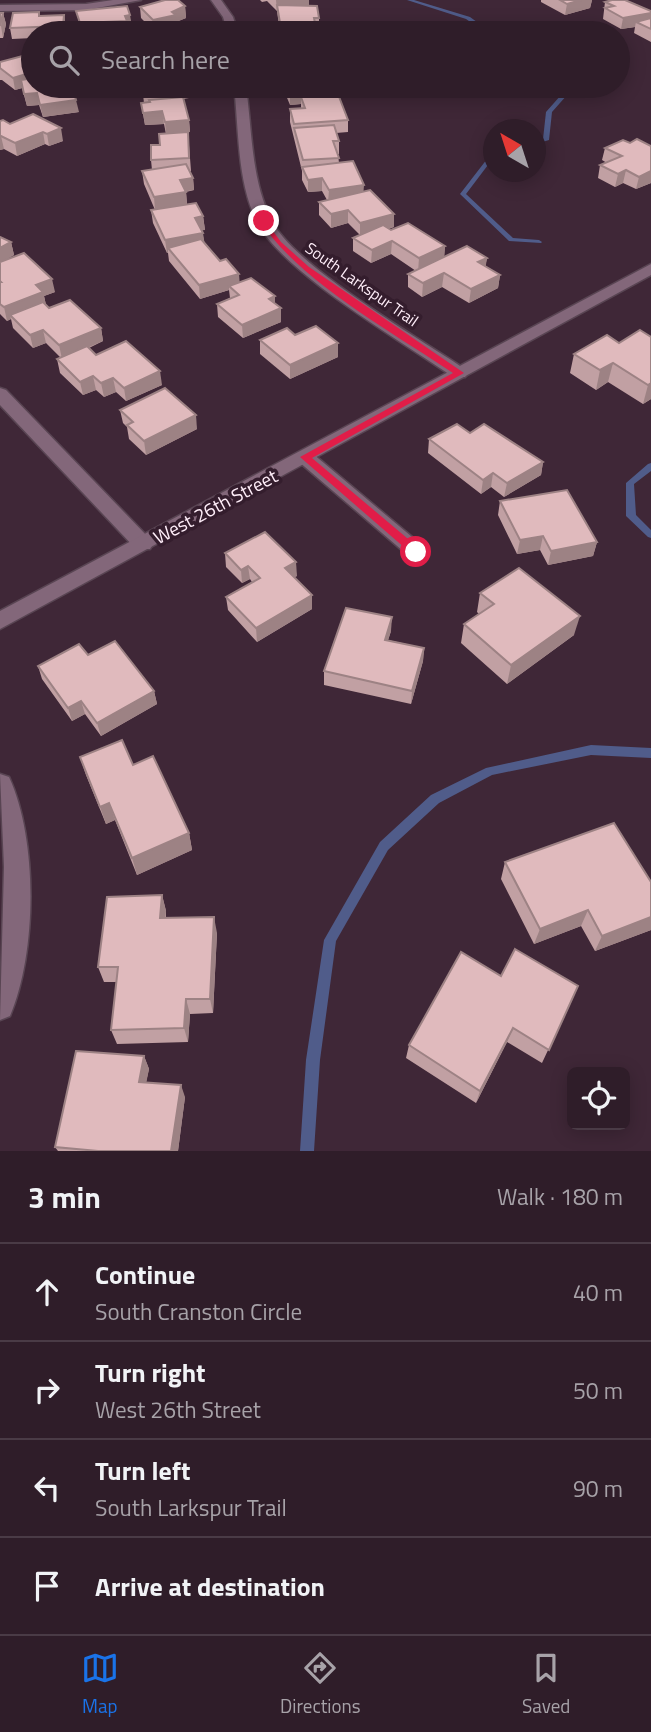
<!DOCTYPE html>
<html lang="en">
<head>
<meta charset="utf-8">
<style>
	:root { --surface:#2f1d29; --page:#372631; --text:#f1f3f6; --muted:#a7a2a8; --line:#4a3b46; --accent:#1a73e8 }
	body { margin:0; font-family:"Titillium Web",sans-serif; background:var(--page); color:var(--text) }
	.controls { position:absolute; right:21px; bottom:21px; display:grid; overflow:hidden; border-radius:10px; box-shadow:0 4px 18px #0003 }
	.controls button { width:63px; height:63px; display:grid; place-items:center; padding:0; border:0; border-bottom:2px solid var(--line); background:var(--surface); color:var(--text); font:35px sans-serif }
	.compass { position:absolute; left:483px; top:119px; width:63px; height:63px; border-radius:50%; background:var(--surface); box-shadow:0 4px 18px #0003; rotate:321deg }
	.stop { position:absolute; width:21px; height:21px; margin:-16px; border:5px solid #e11d48; border-radius:50%; background:#fff }
	.stop.end { background:#e11d48; border-color:#fff; box-shadow:0 2px 7px #0008 }
	.list { margin:0; padding:0; list-style:none }
	h2 { display:flex; justify-content:space-between; align-items:center; height:91px; margin:0; padding:0 28px; font-size:30px }
	h2 small { font-size:23px; font-weight:400; color:var(--muted) }
	.list li { display:grid; grid-template-columns:46px 1fr auto; gap:21px; align-items:center; box-sizing:border-box; height:98px; padding:0 28px; border-top:2px solid var(--line) }
	.list b { display:block; font-size:26px; white-space:nowrap }
	.list p { margin:0; font-size:23px; white-space:nowrap; color:var(--muted) }
	.list em { font-size:23px; font-style:normal; color:var(--muted) }
	.icon { flex:none; width:38px; height:38px; fill:none; stroke:currentColor; stroke-width:2; stroke-linecap:round; stroke-linejoin:round }
	.map { position:relative; flex:none; width:651px; height:1151px; overflow:hidden }
	.search { position:absolute; background:var(--surface); box-shadow:0 4px 18px #0003; left:21px; right:21px; top:21px; height:77px; display:flex; align-items:center; gap:18px; box-sizing:border-box; padding:0 24px; border-radius:38px; color:var(--muted); font-size:26px }
	.sheet { height:483px; background:var(--surface) }
	nav { display:flex; justify-content:space-around; align-items:center; box-sizing:border-box; height:98px; border-top:2px solid var(--line); background:var(--surface); font-size:19px; color:var(--muted) }
	nav a { display:grid; justify-items:center; gap:4px }
	nav .on { color:var(--accent) }
	.map>svg:first-child { display:block }
</style>
</head>
<body>
<div class="map">
<svg width="651" height="1151" viewBox="0 0 651 1151">
	<rect width="100%" height="100%" fill="#3f2737"/>
	<g fill="none" stroke-linecap="round" stroke-linejoin="round">
		<g fill="#505c8a" fill-rule="evenodd">
			<polygon points="407,0 414,0 470,17 488,30 506,33 485,32 466,19"/>
			<polygon points="569,86 575,86 552,112 549,140 536,144 536,140 543,139 546,112"/>
			<polygon points="494,150 494,157 466,194 513,238 539,240 542,242 541,243 509,241 460,194"/>
			<polygon points="651,463 651,471 634,484 636,515 651,530 651,538 648,537 626,516 626,483 648,464"/>
			<polygon points="591,745 651,748 651,758 591,755 492,775 439,803 388,850 336,941 320,1060 314,1151 300,1151 306,1060 324,940 380,842 431,795 486,768"/>
		</g>
		<g stroke="#594553" stroke-width="3">
			<g id="street">
				<polygon points="113,0 141,0 86,10 0,11 0,5 86,4"/>
				<polygon points="211,0 221,0 233,17 238,33 228,33 223,17"/>
				<path d="M234 86H246C252 130 251 181 272 221 294 266 419 338 465 369L468 373 465 377H453C402 341 284 274 257 222 237 182 239 130 234 86Z"/>
				<polygon points="0,388 6,390 150,539 153,544 150,549 136,549 0,405"/>
				<polygon points="305,451 312,453 424,547 427,552 424,557 410,557 298,461 296,457"/>
				<path d="M0 774 9 777C38 840 37 952 10 1016L0 1020 4 867Z"/>
			</g>
		</g>
		<g stroke="#594553" stroke-width="3">
			<polygon id="secondary" points="651,264 651,275 0,629 0,611"/>
		</g>
		<use href="#street" fill="#83677a" fill-rule="evenodd"/>
		<use href="#secondary" fill="#83677a" fill-rule="evenodd"/>
	</g>
	<g fill="#c1a0a3">
		<polygon points="260,0 309,0 309,6 319,18 319,30 316,30 316,33 280,33 277,11 267,1 262,2"/>
		<polygon points="541,0 592,0 590,8 565,15 541,2"/>
		<polygon points="605,2 651,11 651,42 634,33 635,27 621,29 603,19"/>
		<polygon points="127,6 132,27 128,27 128,32 82,33 76,11"/>
		<polygon points="185,6 186,18 176,22 177,27 154,31 141,18 140,7"/>
		<polygon points="0,13 3,13 6,24 3,38 0,38"/>
		<polygon points="64,15 66,27 65,33 33,33 33,38 12,39 10,28"/>
		<polygon points="0,62 33,86 79,112 43,117 39,105 27,106 22,88 15,90 2,80 0,80"/>
		<polygon points="142,86 187,86 189,98 183,99 189,120 190,132 183,133 188,132 191,171 189,171 193,178 194,190 186,192 187,204 203,216 205,230 202,230 204,242 239,282 275,296 275,304 281,308 281,322 243,338 218,317 217,304 230,298 229,290 200,299 169,261 168,253 167,253 153,223 151,210 155,210 144,184 142,171 152,170 151,160 166,134 164,124 145,125 141,103 144,103"/>
		<polygon points="285,86 338,86 339,96 348,120 348,132 336,133 339,141 339,154 338,154 339,163 394,227 388,229 445,246 444,257 487,258 485,267 500,275 498,288 469,303 442,287 422,297 408,287 408,274 416,271 391,254 371,263 353,251 353,238 360,235 348,223 331,228 319,215 319,202 327,200 322,191 308,192 302,180 302,171 290,122 290,109 301,108 301,104 290,105 285,93"/>
		<polygon points="33,114 63,141 49,146 45,144 17,156 4,149 0,150 0,121 10,124"/>
		<polygon points="630,143 651,146 651,183 636,189 623,183 615,187 598,178 600,165 607,163 602,160 605,148"/>
		<polygon points="0,237 11,242 14,255 5,260 55,292 44,296 46,305 49,308 101,328 103,341 89,348 96,355 162,385 126,401 116,392 104,397 96,390 83,395 60,373 57,359 61,358 46,343 33,348 13,328 11,319 7,321 0,314"/>
		<polygon points="651,337 651,399 643,404 608,382 596,390 570,373 574,354 619,343"/>
		<polygon points="260,340 338,343 338,357 290,379 260,354"/>
		<polygon points="120,410 197,429 146,455 129,439 127,427 123,423"/>
		<polygon points="470,433 543,462 541,475 504,497 491,487 481,494 428,453 429,439"/>
		<polygon points="500,501 597,542 593,556 548,565 540,550 517,554 498,515"/>
		<polygon points="225,553 297,576 294,577 312,595 312,609 257,642 228,610 226,597 252,582 250,579 242,583 226,567"/>
		<polygon points="480,593 574,635 507,684 461,643 464,624 479,614 477,612"/>
		<polygon points="391,631 388,640 424,648 423,661 411,704 324,685 324,671"/>
		<polygon points="88,655 154,691 157,704 101,736 85,714 72,721 42,679 38,666"/>
		<polygon points="80,757 189,833 192,850 137,875 115,820 106,824 86,775"/>
		<polygon points="505,862 651,882 651,930 595,951 581,926 534,944 501,879"/>
		<polygon points="162,895 166,911 166,918 217,933 213,1013 190,1014 188,1042 117,1044 111,1030 117,982 104,982 98,967"/>
		<polygon points="501,976 578,986 542,1063 507,1042 476,1103 406,1058 409,1045"/>
		<polygon points="144,1056 149,1069 146,1082 185,1097 178,1151 58,1151 55,1147"/>
	</g>
	<g fill="#9d8284">
		<polygon points="276,0 309,0 309,6 277,5 277,11"/>
		<polygon points="581,0 592,0 590,8 565,15 567,4"/>
		<polygon points="185,6 186,18 176,22 177,27 154,31 153,20"/>
		<polygon points="3,13 6,24 3,38 1,26"/>
		<polygon points="651,13 651,24 636,22 635,27 621,29 623,18"/>
		<polygon points="64,15 66,27 65,33 64,33 63,26"/>
		<polygon points="130,15 132,27 128,27 125,16"/>
		<polygon points="33,72 33,85 15,90 13,78"/>
		<polygon points="339,88 339,100 301,97 301,104 290,105 290,92"/>
		<polygon points="37,93 39,105 27,106 24,94"/>
		<polygon points="76,100 79,112 43,117 40,105"/>
		<polygon points="162,111 164,124 145,125 143,113"/>
		<polygon points="189,120 190,132 166,134 165,122"/>
		<polygon points="61,128 63,141 49,146 47,134"/>
		<polygon points="43,132 45,144 17,156 15,143"/>
		<polygon points="1,136 4,149 0,150 0,137"/>
		<polygon points="626,170 623,183 615,187 618,174"/>
		<polygon points="651,171 651,183 636,189 639,177"/>
		<polygon points="193,178 194,190 181,192 180,180"/>
		<polygon points="322,178 322,191 308,192 308,180"/>
		<polygon points="364,185 363,198 328,203 329,190"/>
		<polygon points="186,192 187,205 155,210 154,197"/>
		<polygon points="348,210 348,223 331,228 331,214"/>
		<polygon points="394,214 394,227 360,236 360,223"/>
		<polygon points="203,216 205,230 197,231 195,218"/>
		<polygon points="203,233 205,246 168,248 168,253 167,253 165,240"/>
		<polygon points="392,241 391,254 371,263 372,250"/>
		<polygon points="11,242 14,255 0,263 0,248"/>
		<polygon points="445,246 444,260 418,272 419,258"/>
		<polygon points="487,258 485,271 478,262"/>
		<polygon points="444,273 442,287 422,297 423,283"/>
		<polygon points="239,274 240,287 229,286 229,290 200,299 199,285"/>
		<polygon points="500,275 498,288 469,303 471,289"/>
		<polygon points="52,279 55,292 44,296 46,305 10,315 11,319 7,321 4,307 36,285"/>
		<polygon points="275,296 275,310 269,299"/>
		<polygon points="281,308 281,322 243,338 242,325"/>
		<polygon points="101,328 103,341 62,359 59,345"/>
		<polygon points="43,330 46,343 33,348 30,335"/>
		<polygon points="338,343 338,357 290,379 290,365"/>
		<polygon points="613,363 608,382 596,390 600,370"/>
		<polygon points="160,371 162,385 126,401 124,388"/>
		<polygon points="93,376 96,390 83,395 80,382"/>
		<polygon points="113,378 116,392 104,397 101,383"/>
		<polygon points="651,383 651,399 643,404 648,385"/>
		<polygon points="196,415 197,429 146,455 144,441"/>
		<polygon points="543,462 541,475 504,497 507,483"/>
		<polygon points="493,473 491,487 481,494 483,480"/>
		<polygon points="543,536 540,550 517,554 520,540"/>
		<polygon points="597,542 593,556 548,565 551,551"/>
		<polygon points="296,562 297,576 286,582 285,568"/>
		<polygon points="248,566 250,579 242,583 241,570"/>
		<polygon points="312,595 312,609 257,642 256,628"/>
		<polygon points="580,616 574,635 507,684 511,665"/>
		<polygon points="392,617 391,631 384,653 385,640"/>
		<polygon points="424,648 423,661 411,704 412,691"/>
		<polygon points="154,691 157,704 101,736 97,723"/>
		<polygon points="81,701 85,714 72,721 68,708"/>
		<polygon points="109,803 115,820 106,824 100,807"/>
		<polygon points="189,833 192,850 137,875 132,858"/>
		<polygon points="162,895 166,911 164,934 160,918"/>
		<polygon points="588,910 581,926 534,944 540,929"/>
		<polygon points="214,917 217,933 213,1013 210,999"/>
		<polygon points="651,917 651,930 595,951 602,936"/>
		<polygon points="186,999 190,1014 188,1042 184,1028"/>
		<polygon points="513,1028 507,1042 476,1103 480,1091"/>
		<polygon points="144,1056 149,1069 144,1094 139,1082"/>
		<polygon points="181,1085 185,1097 178,1151 171,1151"/>
	</g>
	<g fill="#e0babd" stroke="#9d8284" stroke-width="2">
		<polygon points="165,0 178,0 185,6 172,12 176,15 153,20 140,7"/>
		<polygon points="560,0 581,0 567,4"/>
		<polygon points="612,0 625,0 651,11 651,13 623,18 605,8 614,6 605,2"/>
		<polygon points="277,5 317,6 319,18 314,18 316,28 281,29"/>
		<polygon points="127,6 130,15 125,16 127,21 80,23 76,11"/>
		<polygon points="39,12 39,16 64,15 63,26 10,28 13,13"/>
		<polygon points="0,13 3,13 0,26"/>
		<polygon points="651,18 651,29 636,22"/>
		<polygon points="26,55 33,61 33,72 13,78 0,68 0,62"/>
		<polygon points="33,78 33,86 72,86 76,100 40,105 37,93 24,94 21,80"/>
		<polygon points="142,86 188,86 168,88 169,92 143,94"/>
		<polygon points="287,86 338,86 339,88 290,92"/>
		<polygon points="338,94 348,120 294,124 290,109 305,108 301,97"/>
		<polygon points="183,97 189,120 165,122 162,111 143,113 141,103 150,102 149,100"/>
		<polygon points="33,114 61,128 47,134 43,132 15,143 1,136 0,137 0,121 3,120 10,124"/>
		<polygon points="334,125 339,141 333,141 339,158 303,160 294,128"/>
		<polygon points="188,132 189,158 151,160 151,145 160,145 159,134"/>
		<polygon points="637,139 651,146 651,171 639,177 626,170 618,174 600,165 622,156 605,148 623,140 630,143"/>
		<polygon points="353,161 364,185 329,190 322,178 308,180 302,167"/>
		<polygon points="186,164 193,178 180,180 186,192 154,197 142,171"/>
		<polygon points="370,190 394,214 360,223 348,210 331,214 319,202"/>
		<polygon points="196,203 203,216 195,218 203,233 165,240 151,210"/>
		<polygon points="408,223 445,246 419,258 392,241 372,250 353,238 383,225 391,230"/>
		<polygon points="0,237 11,242 0,248"/>
		<polygon points="201,239 220,261 226,259 239,274 199,285 168,248"/>
		<polygon points="467,246 487,258 478,262 500,275 471,289 444,273 423,283 408,274"/>
		<polygon points="24,253 52,279 36,285 43,292 4,307 0,304 0,282 1,282 0,281 0,262"/>
		<polygon points="251,278 275,296 269,299 281,308 242,325 217,304 239,295 229,286"/>
		<polygon points="70,300 101,328 59,345 43,330 30,335 10,315 43,302 49,308"/>
		<polygon points="316,326 338,343 290,365 260,340 287,328 295,335"/>
		<polygon points="640,330 651,337 651,383 648,385 613,363 600,370 574,354 607,335 619,343"/>
		<polygon points="126,341 160,371 124,388 113,378 101,383 93,376 80,382 57,359 87,346 96,355"/>
		<polygon points="165,388 196,415 144,441 127,425 133,422 120,410"/>
		<polygon points="457,424 470,433 484,424 543,462 507,483 493,473 483,480 429,439"/>
		<polygon points="567,490 597,542 551,551 543,536 520,540 500,501"/>
		<polygon points="265,532 296,562 285,568 312,595 256,628 226,597 260,578 248,566 241,570 225,553"/>
		<polygon points="519,568 580,616 511,665 464,624 494,604 480,593"/>
		<polygon points="346,608 392,617 385,640 424,648 412,691 324,671"/>
		<polygon points="115,641 154,691 97,723 81,701 68,708 38,666 79,644 88,655"/>
		<polygon points="122,740 133,765 153,756 189,833 132,858 109,803 100,807 80,757"/>
		<polygon points="614,823 651,882 651,917 602,936 588,910 540,929 505,862"/>
		<polygon points="162,895 160,918 214,917 210,999 186,999 184,1028 111,1030 118,967 98,967 107,897"/>
		<polygon points="515,949 578,986 549,1050 513,1028 480,1091 409,1045 461,952 501,976"/>
		<polygon points="76,1051 144,1056 139,1082 181,1085 171,1151 98,1151 55,1147"/>
	</g>
	<path fill="#e11d48" d="M264 219 281 242 309 267 464 373 312 458 420 549V555H413L300 457 453 373C392 332 299 281 260 221Z"/>
	<g text-anchor="middle" dominant-baseline="central" stroke-width="7" stroke-linejoin="round" paint-order="stroke">
		<g font-size="16" fill="#ffeef9" stroke="#341d2d">
			<text transform="translate(362 284) rotate(35)">South Larkspur Trail</text>
		</g>
		<g font-size="19" fill="#ffeef9" stroke="#341d2d">
			<text transform="translate(215 506) rotate(-28)">West 26th Street</text>
		</g>
	</g>
</svg>
<div class="controls">
<button><svg class="icon" aria-label="locate" viewBox="0 0 24 24"><circle cx="12" cy="12" r="6"/><path d="M12 2v4M12 18v4M2 12h4M18 12h4"/></svg></button>
</div>
<svg class="compass" viewBox="-18 -18 36 36"><path d="M0-13l5 13h-10z" fill="#e53935"/><path d="M0 13l5-13h-10z" fill="#a7a2a8"/></svg>
<div class="stop" style="left:416px;top:552px"></div>
<div class="stop end" style="left:264px;top:221px"></div>
<div class="search"><svg class="icon" aria-label="search" viewBox="0 0 24 24"><circle cx="10" cy="10" r="6"/><path d="M15 15l6 6"/></svg>Search here</div>
</div>
<section class="sheet">
<h2>3 min<small>Walk · 180 m</small></h2>
<ul class="list">
<li><svg class="icon" aria-label="ahead" viewBox="0 0 24 24"><path d="M12 20V5M6 11l6-6 6 6"/></svg><div><b>Continue</b><p>South Cranston Circle</p></div><em>40 m</em></li>
<li><svg class="icon" aria-label="right" viewBox="0 0 24 24"><path d="M7 20v-9h11M14 6l5 5-5 5"/></svg><div><b>Turn right</b><p>West 26th Street</p></div><em>50 m</em></li>
<li><svg class="icon" aria-label="left" viewBox="0 0 24 24"><path d="M17 20v-9H6M10 6l-5 5 5 5"/></svg><div><b>Turn left</b><p>South Larkspur Trail</p></div><em>90 m</em></li>
<li><svg class="icon" aria-label="arrive" viewBox="0 0 24 24"><path d="M6 21V4h12l-3 4 3 4H6"/></svg><div><b>Arrive at destination</b></div></li>
</ul>
</section>
<nav>
<a class="on"><svg class="icon" aria-label="map" viewBox="0 0 24 24"><path d="M3 6l6-2 6 2 6-2v14l-6 2-6-2-6 2zM9 4v14M15 6v14"/></svg>Map</a>
<a><svg class="icon" aria-label="directions" viewBox="0 0 24 24"><path d="M12 3l9 9-9 9-9-9zM9 14v-3h6M13 9l2 2-2 2"/></svg>Directions</a>
<a><svg class="icon" aria-label="saved" viewBox="0 0 24 24"><path d="M7 4h10v16l-5-4-5 4z"/></svg>Saved</a>
</nav>
</body>
</html>
